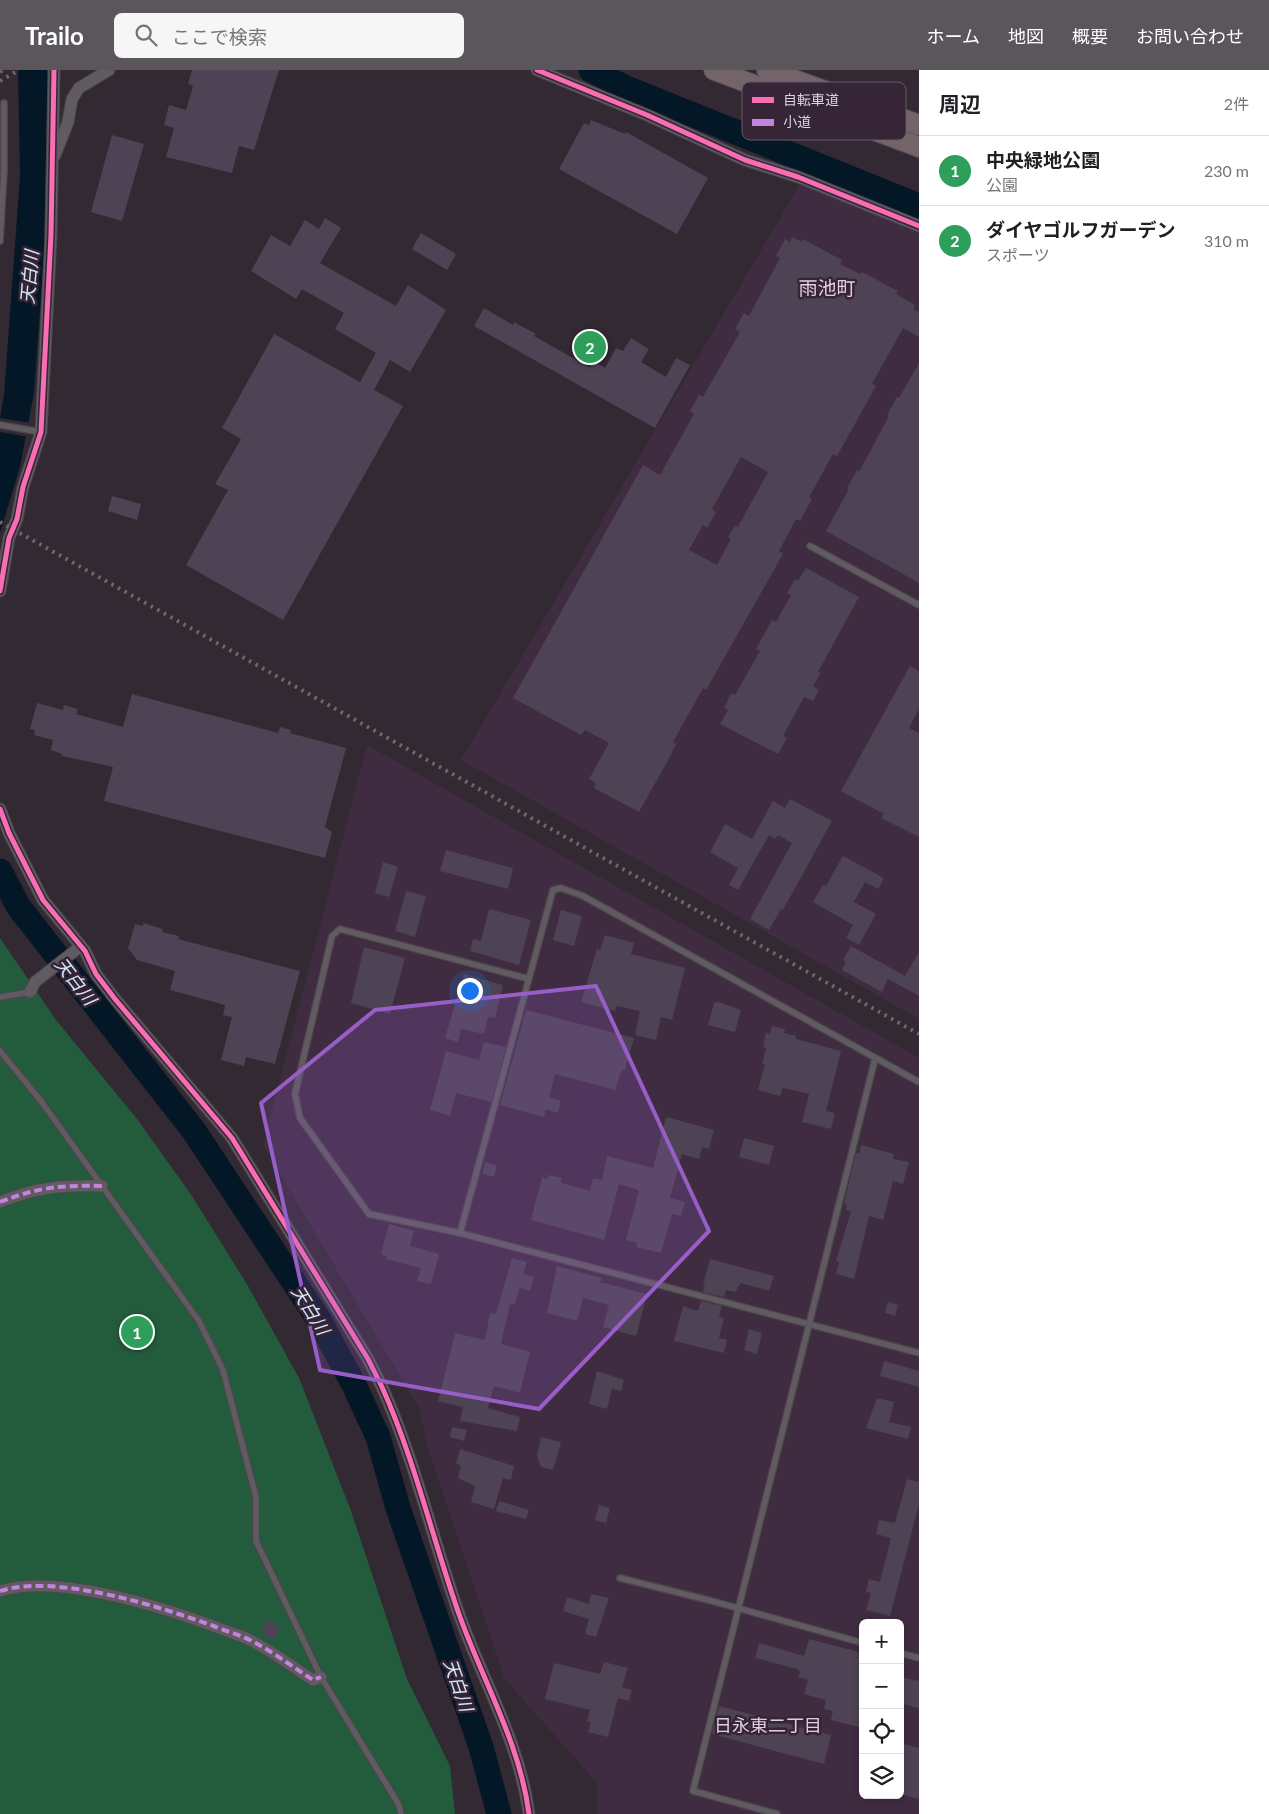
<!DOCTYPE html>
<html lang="ja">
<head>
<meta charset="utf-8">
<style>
	:root { --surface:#fff; --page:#f6f6f6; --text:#202124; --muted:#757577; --line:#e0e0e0; --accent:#5a565c }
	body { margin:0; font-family:Lato,"Noto Sans JP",sans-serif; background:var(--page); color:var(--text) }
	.controls { position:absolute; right:15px; bottom:15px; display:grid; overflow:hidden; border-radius:8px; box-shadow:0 2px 8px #0003 }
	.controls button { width:45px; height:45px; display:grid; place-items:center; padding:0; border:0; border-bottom:1px solid var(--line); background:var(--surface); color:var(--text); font:25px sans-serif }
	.you { position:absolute; left:469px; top:920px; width:18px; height:18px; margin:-12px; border:4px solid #fff; border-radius:50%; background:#1a73e8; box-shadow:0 0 0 8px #1a73e833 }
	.badge { display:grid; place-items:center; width:32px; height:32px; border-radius:50%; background:var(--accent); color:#fff; font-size:16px; font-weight:700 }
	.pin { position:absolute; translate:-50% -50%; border:2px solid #fff; box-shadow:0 1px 5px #0006 }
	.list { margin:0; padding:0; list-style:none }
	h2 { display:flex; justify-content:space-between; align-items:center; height:65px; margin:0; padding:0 20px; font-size:21px }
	h2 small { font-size:16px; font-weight:400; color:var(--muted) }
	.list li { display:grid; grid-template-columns:32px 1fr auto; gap:15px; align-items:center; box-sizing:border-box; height:70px; padding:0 20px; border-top:1px solid var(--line) }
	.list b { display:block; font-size:19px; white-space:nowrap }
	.list p { margin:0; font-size:16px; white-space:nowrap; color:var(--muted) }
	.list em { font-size:16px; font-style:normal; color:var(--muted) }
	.icon { flex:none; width:28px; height:28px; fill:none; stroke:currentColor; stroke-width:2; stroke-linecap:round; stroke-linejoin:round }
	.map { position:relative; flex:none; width:919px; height:1744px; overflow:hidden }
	header { display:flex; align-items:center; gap:30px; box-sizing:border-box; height:70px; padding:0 25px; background:var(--accent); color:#fff }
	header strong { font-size:24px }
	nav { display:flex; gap:28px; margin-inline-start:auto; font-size:18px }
	.search { width:350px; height:45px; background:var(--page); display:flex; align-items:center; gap:12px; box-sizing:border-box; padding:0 18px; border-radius:8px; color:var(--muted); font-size:19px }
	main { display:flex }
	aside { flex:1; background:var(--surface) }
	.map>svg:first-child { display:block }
</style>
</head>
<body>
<header>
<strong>Trailo</strong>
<div class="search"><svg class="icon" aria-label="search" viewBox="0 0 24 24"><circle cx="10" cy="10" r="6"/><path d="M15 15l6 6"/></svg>ここで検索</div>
<nav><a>ホーム</a><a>地図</a><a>概要</a><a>お問い合わせ</a></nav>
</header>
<main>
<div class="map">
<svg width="919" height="1744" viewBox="0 0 919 1744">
	<rect width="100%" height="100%" fill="#322933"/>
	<g fill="#3f2c41" fill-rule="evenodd">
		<polygon points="800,114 919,163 919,949 461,690"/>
		<path d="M367 675 919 988V1744H598L597 1713 504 1608 427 1375 420 1340 263 1075ZM863 1553H900V1725H863Z"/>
	</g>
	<polygon fill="#235c3d" points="0,868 56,950 137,1049 192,1126 248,1216 299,1308 351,1441 407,1609 450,1696 455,1744 0,1744"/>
	<polygon fill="#041726" points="18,0 48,0 44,184 34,323 20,397 0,463 0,348 4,325 20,106"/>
	<polygon fill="#322933" points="0,348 31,353 29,367 0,362"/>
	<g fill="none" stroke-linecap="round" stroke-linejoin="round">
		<g stroke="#041726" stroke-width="25">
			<polyline points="591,0 624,17 919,136"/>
			<polyline points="0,801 18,836 194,1061 319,1250 354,1315 378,1367 398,1438 481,1677 499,1744"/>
		</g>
	</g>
	<g fill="#4d4354" fill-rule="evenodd">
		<polygon points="192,0 279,0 254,80 239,76 232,103 166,87 174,58 164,55 169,35 186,40 193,16 188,14"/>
		<polygon points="591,50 625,64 626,62 708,108 677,164 559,99 584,53 589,55"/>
		<polygon points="112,65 144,74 122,151 91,142"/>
		<polygon points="325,148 341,158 320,193 396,236 408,215 446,240 410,302 390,290 374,320 403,336 283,550 186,495 228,420 215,414 241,369 222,358 274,264 360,312 376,283 335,259 344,243 302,219 296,229 251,201 271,165 290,176 305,150 319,159"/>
		<polygon points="421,163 456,184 447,200 412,179"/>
		<path d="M792 167 802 172 803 169 842 190 840 194 860 204 862 202 898 221 896 224 915 235 913 239 919 242V267L903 258 872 314 876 316 837 386 833 384 809 427 812 429 800 451 796 449 779 481 783 484 706 620 703 618 673 672 676 674 671 685 639 742 594 718 596 713 589 709 609 673 585 660 581 665 513 628 643 395 660 405 694 344 690 341 699 325 703 327 740 262 735 259 744 243 749 246 780 188 776 186 785 169 790 172ZM741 387 768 402 738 457 735 456 728 467 731 469 717 495 689 480 703 455 707 458 716 442 712 439Z"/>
		<polygon points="484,238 513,255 514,252 536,264 534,266 589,297 593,291 605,298 616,278 623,281 631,268 649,279 641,292 666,307 676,288 690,295 655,358 474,256"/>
		<polygon points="919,293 919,513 826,461 849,419 847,418 857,400 859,402 889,346 887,345 897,327 899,328"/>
		<polygon points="112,426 141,434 137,450 108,441"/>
		<polygon points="806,498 859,527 818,602 821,603 813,616 819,620 813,631 804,627 783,666 787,668 778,684 720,654 728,640 724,638 731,623 735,625 760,581 756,579 772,550 776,552 791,525 787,523 795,509 798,511"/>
		<polygon points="910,596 919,601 919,639 909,658 919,663 919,767 881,748 884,744 841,721"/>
		<polygon points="132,624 278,663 280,657 291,660 290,663 346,678 325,757 332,762 325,788 104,731 113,697 62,686 62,684 51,680 53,670 34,665 35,660 30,659 37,633 63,640 64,635 78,639 76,644 123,657"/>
		<polygon points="790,729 832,751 783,840 781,839 769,860 750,849 792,773 778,765 775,769 769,765 738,820 729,815 738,798 710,782 725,754 752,769 773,731 785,738"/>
		<polygon points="446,780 513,798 508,819 440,801"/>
		<polygon points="843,786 884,808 878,819 865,812 854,832 876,844 859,875 846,868 853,855 813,832 823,815 826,816"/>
		<polygon points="383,792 398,797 389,827 375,823"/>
		<polygon points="406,821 426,826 415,867 395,861"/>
		<polygon points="489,839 531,850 519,895 470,881 473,869 481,871"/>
		<polygon points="561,840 582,846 574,876 553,870"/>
		<polygon points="143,853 163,859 162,862 179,866 178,869 300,901 275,994 246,987 244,996 221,990 232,947 223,945 225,935 170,920 175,901 137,890 128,878 135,854 143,856"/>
		<polygon points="605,865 634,873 631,884 685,898 672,950 661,947 656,970 635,965 640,941 617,936 615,941 581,932 597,879 600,880"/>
		<polygon points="851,876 905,906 919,882 919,926 888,909 882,922 842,900 846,892 843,890"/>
		<polygon points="364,877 405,888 390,944 351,933"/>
		<polygon points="464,904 503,915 495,948 488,947 484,964 461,959 458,972 445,968"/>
		<polygon points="719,932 741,940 735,962 708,955 714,933"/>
		<polygon points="526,940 634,968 625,1000 623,999 619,1007 615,1020 555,1004 549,1027 561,1031 558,1043 546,1039 544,1047 500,1035"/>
		<polygon points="772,956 785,959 784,963 796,966 796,969 841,981 826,1041 835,1043 831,1059 802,1052 809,1024 783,1018 780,1026 758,1020 765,994 762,994 766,978 763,977 766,963 770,964"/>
		<polygon points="484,972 506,977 491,1032 456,1023 450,1046 430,1040 446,981 479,990"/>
		<polygon points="666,1047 714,1060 709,1079 702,1077 699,1089 682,1084 670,1128 685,1132 681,1146 672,1144 661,1183 636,1177 637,1173 626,1170 639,1120 619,1114 604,1170 531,1150 542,1107 547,1109 548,1105 562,1108 561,1113 590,1121 593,1108 602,1110 607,1086 653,1098"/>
		<polygon points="744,1068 774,1076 769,1095 739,1087"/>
		<polygon points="861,1075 894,1084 893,1089 909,1092 903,1114 893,1111 883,1150 869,1146 854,1209 836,1204 839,1192 836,1191 851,1141 846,1140 847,1135 844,1134 856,1083 859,1084"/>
		<polygon points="485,1092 497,1095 494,1107 482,1104"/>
		<polygon points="389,1154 414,1161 410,1176 439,1184 431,1214 417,1211 421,1198 386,1189 387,1186 381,1184"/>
		<polygon points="512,1188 527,1192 523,1204 534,1207 530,1221 520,1218 514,1235 510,1234 501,1274 530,1282 520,1323 494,1316 488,1338 520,1347 517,1361 460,1351 463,1337 438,1331 455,1263 485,1270 490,1243 496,1244"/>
		<polygon points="710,1189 774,1206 769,1221 741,1213 735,1222 726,1220 724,1227 703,1222 705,1214 703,1214"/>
		<polygon points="557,1196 602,1208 600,1212 647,1224 636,1266 603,1257 609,1235 583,1228 577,1251 547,1243"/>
		<polygon points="701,1231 722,1236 719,1247 724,1248 719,1268 727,1270 724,1283 674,1271 683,1236 698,1241"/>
		<polygon points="888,1232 898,1235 895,1246 885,1243"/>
		<polygon points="749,1259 762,1263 757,1284 744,1280"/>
		<polygon points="884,1291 919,1301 919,1317 880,1306"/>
		<polygon points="597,1301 624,1310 621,1321 612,1319 607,1339 589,1334"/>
		<polygon points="877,1328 894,1332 889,1352 911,1357 908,1369 866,1358"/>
		<polygon points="452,1357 467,1360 464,1371 450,1367"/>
		<polygon points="541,1367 561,1372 553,1400 541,1397 537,1386"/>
		<polygon points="460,1379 514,1396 511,1410 503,1408 494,1439 471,1432 475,1416 458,1408 461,1395 456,1394"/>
		<polygon points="907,1409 919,1412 919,1434 890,1546 866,1540 871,1523 866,1522 869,1509 880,1512 891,1468 876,1464 879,1450 895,1453"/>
		<polygon points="499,1431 529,1440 526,1449 496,1441"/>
		<polygon points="599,1435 610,1438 606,1453 595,1450"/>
		<polygon points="591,1524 609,1528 596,1567 585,1564 589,1549 563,1541 567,1527 589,1534"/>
		<polygon points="267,1549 280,1556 274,1570 263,1565 264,1562 262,1561"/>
		<polygon points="809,1569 863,1583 863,1658 831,1650 833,1641 824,1639 826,1630 804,1624 808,1610 798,1607 800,1602 797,1599 755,1588 759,1573 804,1586"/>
		<polygon points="604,1592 628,1598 622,1617 632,1620 629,1631 618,1628 608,1667 588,1662 591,1652 587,1651 590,1640 545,1629 554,1593 600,1604"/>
		<polygon points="900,1607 919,1611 919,1638 900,1633"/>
		<polygon points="719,1636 831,1665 824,1694 712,1664"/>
		<polygon points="904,1674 919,1678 919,1729 900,1724 903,1698 900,1697 900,1688"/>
	</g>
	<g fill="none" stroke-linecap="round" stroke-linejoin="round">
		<g stroke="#4c454d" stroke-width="8">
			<g id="lane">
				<polyline points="0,171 4,101 4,33"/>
				<polyline points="0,355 41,362"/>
				<polyline points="810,476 919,535"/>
				<polyline points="529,909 340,859 332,866 295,1024 300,1048 369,1144 460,1163 919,1283"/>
				<polyline points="0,927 30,922"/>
				<polyline points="0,981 41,1031 199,1251 223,1300 256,1427 256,1471 321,1607 399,1735 401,1744"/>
				<polyline points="460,1163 553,820 561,818 583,826 919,1012"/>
				<polyline points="620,1508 712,1531 863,1573"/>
				<polyline points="900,1583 919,1588"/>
				<polyline points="777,1744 693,1721 875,989"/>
			</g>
		</g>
		<g stroke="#4c454d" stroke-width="13">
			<g id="street">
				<polyline points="537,0 647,45 745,90 798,107 919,156"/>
				<polyline points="55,85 68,52 72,29 79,18 109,0"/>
				<polyline points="0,521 9,468 17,449 23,417 41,362 51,165 54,0"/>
				<path d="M0 739 9 763 43 830 85 881 96 904 115 929 232 1068 368 1289 382 1317C415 1390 433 1471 460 1547 484 1613 520 1674 529 1744"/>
				<polyline points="30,922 35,912 81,876"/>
				<path d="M0 1132C38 1117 62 1115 102 1116"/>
				<path d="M0 1521C56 1503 162 1537 216 1557 228 1562 241 1565 252 1571 273 1582 293 1597 313 1610L321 1607"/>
			</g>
		</g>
		<g stroke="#4c454d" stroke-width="22">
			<g id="highway">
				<polyline points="714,0 919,77"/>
				<polyline points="767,0 919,55"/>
			</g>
		</g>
		<use href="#lane" stroke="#605a61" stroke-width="5.5"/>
		<use href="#street" stroke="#605a61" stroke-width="11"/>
		<use href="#highway" stroke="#726468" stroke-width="20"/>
		<g stroke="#6e686e" stroke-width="4" stroke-dasharray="2.5 5" stroke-linecap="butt">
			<polyline points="0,2 3,0"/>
			<polyline points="0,11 19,0"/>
			<polyline points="0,452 919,964"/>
		</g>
		<g stroke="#c483df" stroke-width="4" stroke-dasharray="8 4" stroke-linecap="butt">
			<path d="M0 1132C38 1117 62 1115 102 1116"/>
			<path d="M0 1521C56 1503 162 1537 216 1557 228 1562 241 1565 252 1571 273 1582 293 1597 313 1610L321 1607"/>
		</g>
		<g stroke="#362537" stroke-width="8">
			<g id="cycleway">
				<polyline points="537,0 647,45 745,90 798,107 919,156"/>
				<polyline points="0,521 9,468 17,449 23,417 41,362 51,165 54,0"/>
				<path d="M0 739 9 763 43 830 85 881 96 904 115 929 232 1068 368 1289 382 1317C415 1390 433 1471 460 1547 484 1613 520 1674 529 1744"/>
			</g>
		</g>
		<use href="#cycleway" stroke="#f96db3" stroke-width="5"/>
	</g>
	<path fill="#985ec8" fill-opacity="0.2" stroke="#985ec8" stroke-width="4" stroke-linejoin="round" d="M596 916 709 1161 539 1339 320 1300 261 1033 375 940Z"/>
	<g text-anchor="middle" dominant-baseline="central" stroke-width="5" stroke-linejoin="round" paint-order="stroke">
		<g font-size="18" font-style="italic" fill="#d4e8f6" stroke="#362537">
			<text transform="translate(29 207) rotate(-85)">天白川</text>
			<text transform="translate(76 911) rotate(52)">天白川</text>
			<text transform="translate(311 1240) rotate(58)">天白川</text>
			<text transform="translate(459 1615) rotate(71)">天白川</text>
		</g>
		<g font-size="18" fill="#e1cbe2" stroke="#362537">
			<text x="768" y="1655">日永東二丁目</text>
		</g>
		<g font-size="19" fill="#e1cbe2" stroke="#362537">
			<text x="827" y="217">雨池町</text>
		</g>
	</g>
	<rect x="742" y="12" width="164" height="58" rx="8" fill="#362537" stroke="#685969" stroke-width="1"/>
	<rect x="752" y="27" width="22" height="6" fill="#f96db3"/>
	<rect x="752" y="49" width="22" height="7" fill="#c483df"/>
	<g font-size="14" fill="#dcd1dc">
		<text x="783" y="35">自転車道</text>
		<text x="783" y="57">小道</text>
	</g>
</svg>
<div class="controls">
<button>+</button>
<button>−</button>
<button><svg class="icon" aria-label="locate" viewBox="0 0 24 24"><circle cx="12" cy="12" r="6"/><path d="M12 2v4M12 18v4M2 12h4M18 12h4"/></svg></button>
<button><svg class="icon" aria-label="layers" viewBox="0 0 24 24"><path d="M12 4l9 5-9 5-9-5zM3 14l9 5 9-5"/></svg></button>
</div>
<div class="you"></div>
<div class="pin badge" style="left:137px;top:1262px;background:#2e9e5b">1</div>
<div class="pin badge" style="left:590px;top:277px;background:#2e9e5b">2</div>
</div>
<aside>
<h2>周辺<small>2件</small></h2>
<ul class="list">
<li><span class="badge" style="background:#2e9e5b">1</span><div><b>中央緑地公園</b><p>公園</p></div><em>230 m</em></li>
<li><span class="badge" style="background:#2e9e5b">2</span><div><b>ダイヤゴルフガーデン</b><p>スポーツ</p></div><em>310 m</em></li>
</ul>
</aside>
</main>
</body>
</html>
